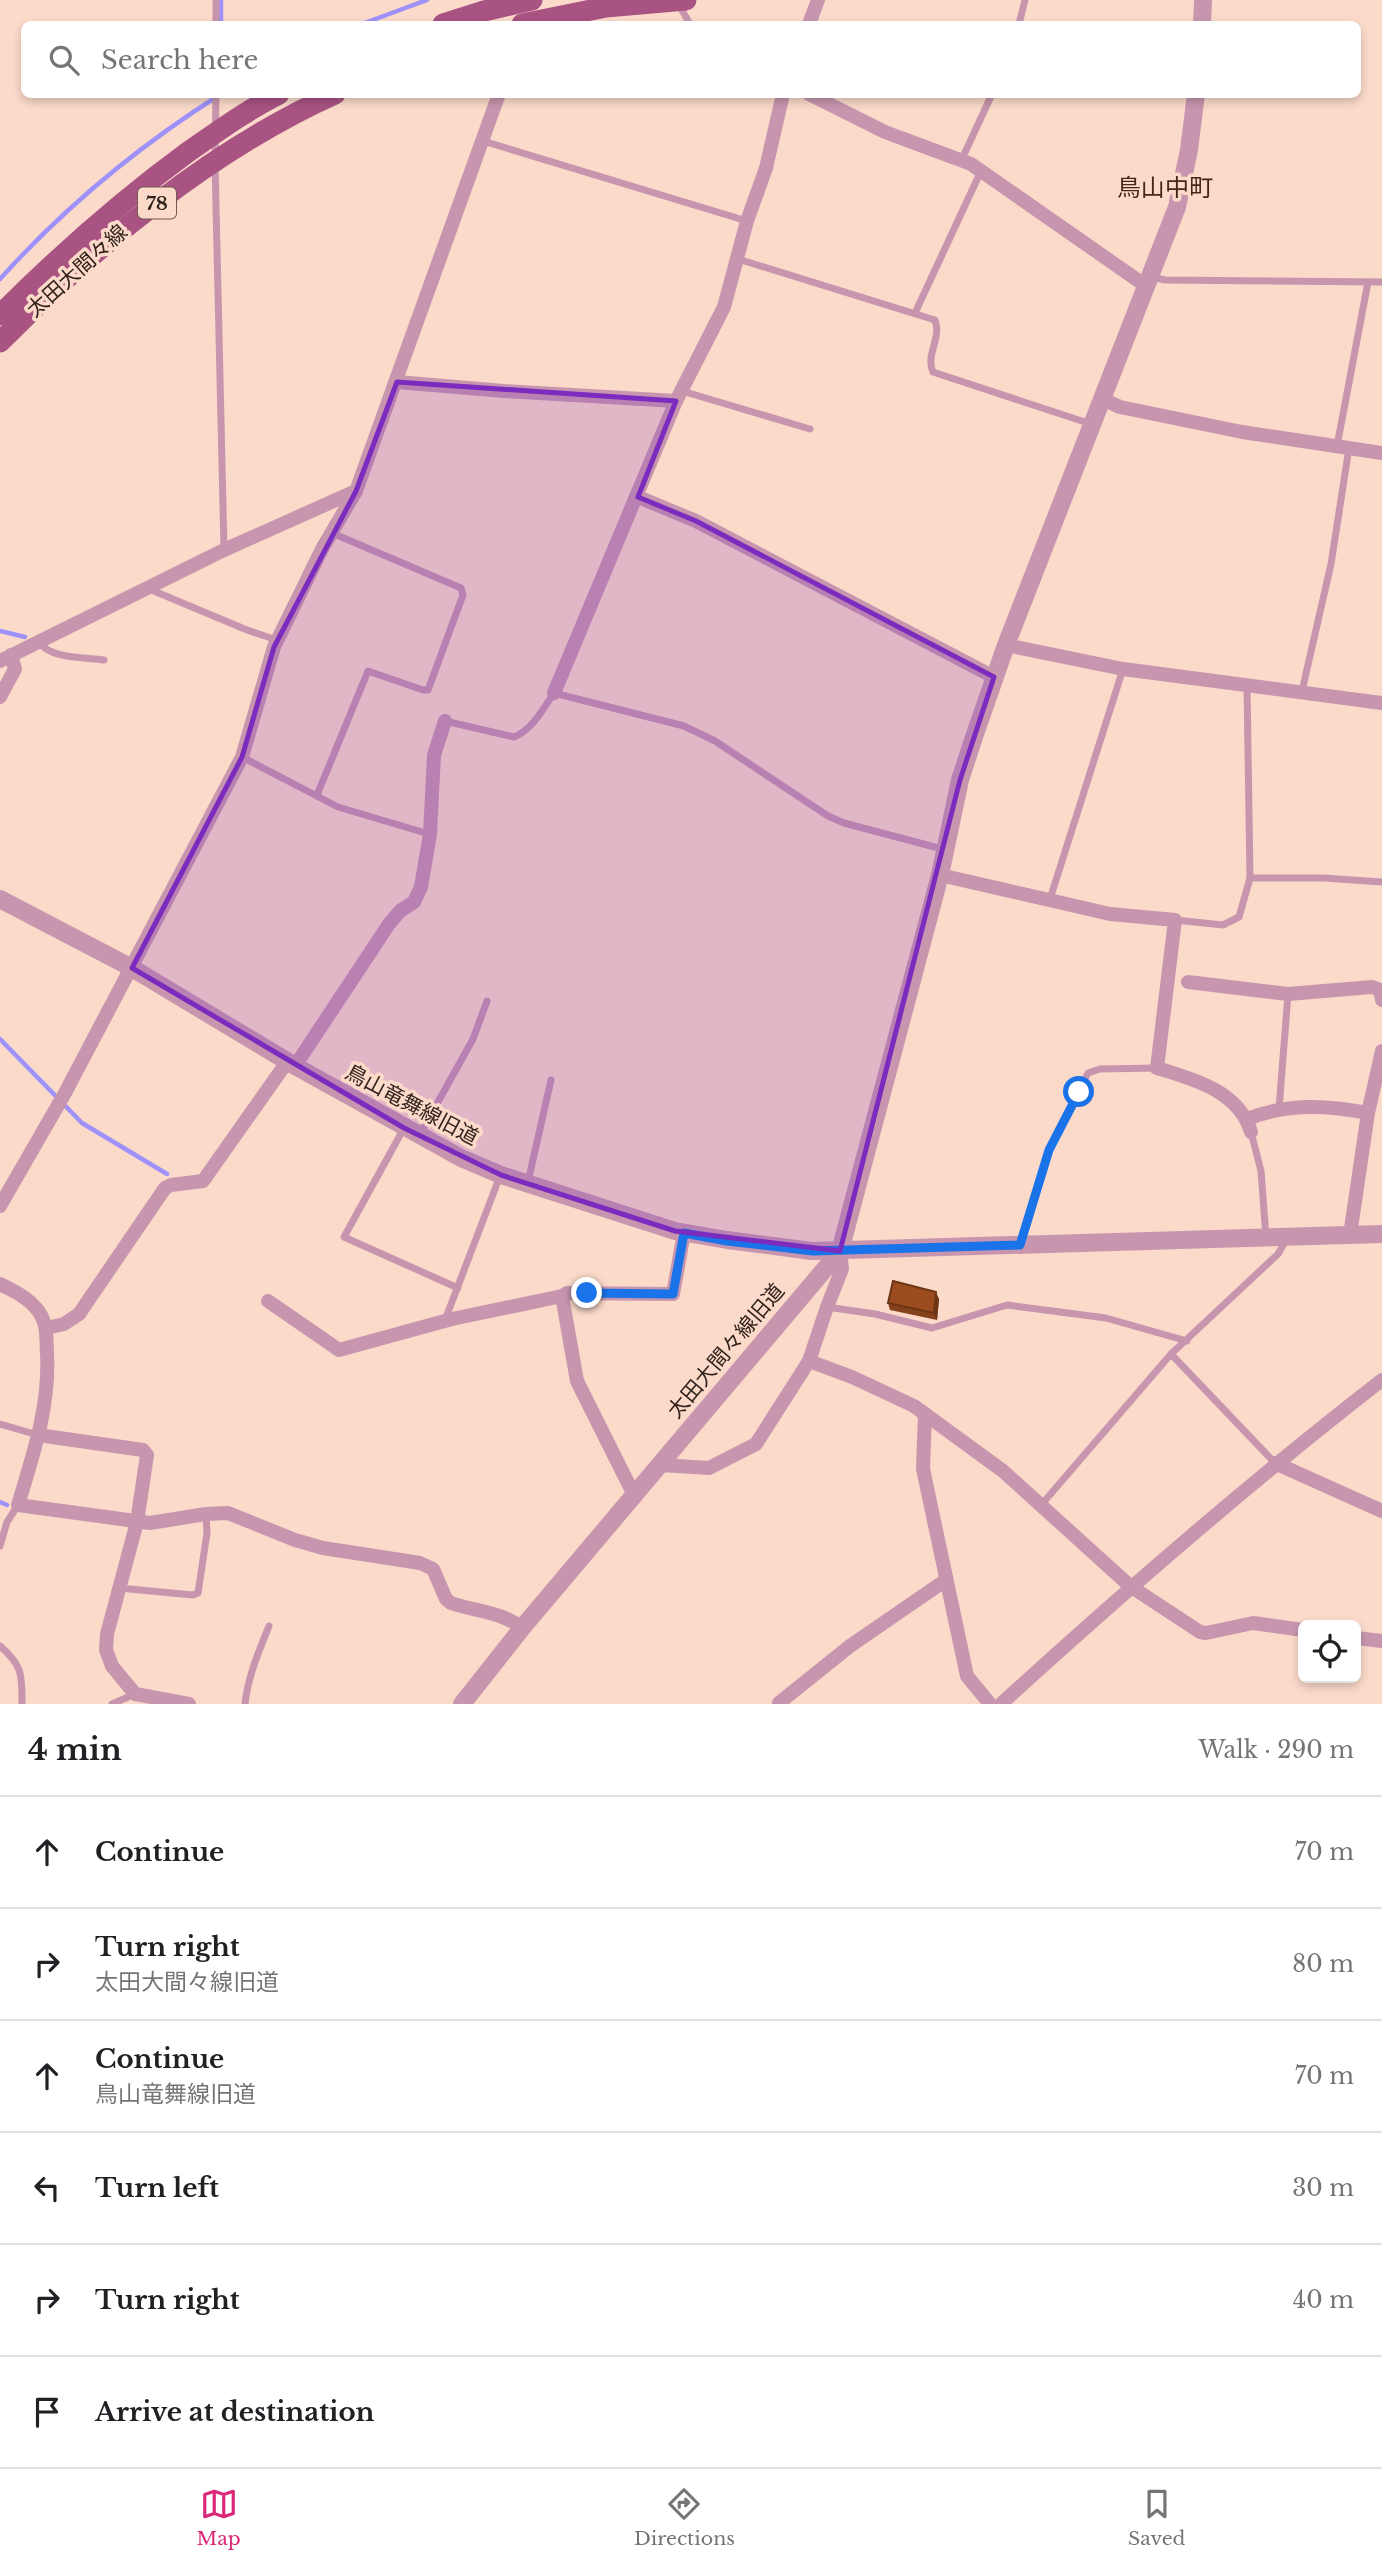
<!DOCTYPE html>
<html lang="en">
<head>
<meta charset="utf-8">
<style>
	:root { --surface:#fff; --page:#f2f2f2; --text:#202124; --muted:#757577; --line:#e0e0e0; --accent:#db2777 }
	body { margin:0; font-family:"Libre Baskerville","Noto Sans JP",serif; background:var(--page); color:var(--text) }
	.controls { position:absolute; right:21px; bottom:21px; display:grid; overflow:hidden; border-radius:10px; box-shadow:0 4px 10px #0003 }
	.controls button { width:63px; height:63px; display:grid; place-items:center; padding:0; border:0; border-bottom:2px solid var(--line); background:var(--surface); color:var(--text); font:35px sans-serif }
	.stop { position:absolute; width:21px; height:21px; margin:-16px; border:5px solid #1a73e8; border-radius:50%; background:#fff }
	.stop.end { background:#1a73e8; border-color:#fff; box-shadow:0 2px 7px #0008 }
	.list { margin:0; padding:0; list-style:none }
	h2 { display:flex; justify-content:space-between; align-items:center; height:91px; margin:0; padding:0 28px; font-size:30px }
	h2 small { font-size:23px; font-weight:400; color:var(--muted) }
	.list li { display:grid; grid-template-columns:46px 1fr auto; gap:21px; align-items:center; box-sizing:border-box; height:112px; padding:0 28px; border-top:2px solid var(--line) }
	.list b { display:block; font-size:26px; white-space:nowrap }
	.list p { margin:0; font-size:23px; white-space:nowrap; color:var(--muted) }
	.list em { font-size:23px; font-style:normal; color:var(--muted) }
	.icon { flex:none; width:38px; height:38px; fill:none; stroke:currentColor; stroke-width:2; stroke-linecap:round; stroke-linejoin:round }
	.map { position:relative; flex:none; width:1382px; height:1704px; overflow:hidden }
	.search { position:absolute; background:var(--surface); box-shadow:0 4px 10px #0003; left:21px; right:21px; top:21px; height:77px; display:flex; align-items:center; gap:18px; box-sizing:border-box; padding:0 24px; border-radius:10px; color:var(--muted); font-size:26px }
	.sheet { height:763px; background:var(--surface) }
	nav { display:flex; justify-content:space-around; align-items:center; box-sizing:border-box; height:98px; border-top:2px solid var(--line); background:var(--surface); font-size:19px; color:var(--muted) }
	nav a { display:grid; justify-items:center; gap:4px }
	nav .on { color:var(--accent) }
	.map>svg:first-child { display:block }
</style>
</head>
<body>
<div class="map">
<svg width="1382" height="1704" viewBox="0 0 1382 1704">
	<rect width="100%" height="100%" fill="#fbdaca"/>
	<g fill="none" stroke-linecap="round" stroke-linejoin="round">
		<g stroke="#9e92fa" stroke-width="4.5">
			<polyline points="221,24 221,0"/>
			<polyline points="362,24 427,0"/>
			<path d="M0 279C64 208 140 145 221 94"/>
			<polyline points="0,631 25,637"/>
			<polyline points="0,1039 82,1123 167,1174"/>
			<polyline points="0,1502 7,1505"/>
		</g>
		<g stroke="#c796ae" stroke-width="7">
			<polyline points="216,0 216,24"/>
			<polyline points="679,5 690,24"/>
			<polyline points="1019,24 1025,0"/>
			<polyline points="216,94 215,163 224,550"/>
			<polyline points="483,141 747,221"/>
			<polyline points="962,159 992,94"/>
			<path d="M738 259 935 320C942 338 925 355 933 372L1091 424"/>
			<polyline points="1152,277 1165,280 1382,282"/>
			<polyline points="915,313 981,171"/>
			<polyline points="682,391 810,429"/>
			<polyline points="1337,446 1368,282"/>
			<polyline points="149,589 247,630 277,640"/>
			<path d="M39 642C50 659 85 657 104 660"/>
			<polyline points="1302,691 1331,564 1349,448"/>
			<path d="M445 721 514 737C533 729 542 710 554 693L684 726 715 741 828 816 844 823 946 850"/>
			<polyline points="242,757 338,807 429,834"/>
			<polyline points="317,795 368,671 423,690 428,690 463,595 461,588 332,533"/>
			<polyline points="1250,878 1324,878 1382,882"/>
			<polyline points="1050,899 1123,669"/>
			<polyline points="1175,920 1223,925 1239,917 1250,878 1247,686"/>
			<polyline points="1279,1109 1288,994"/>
			<polyline points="404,1128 344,1237 458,1288"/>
			<polyline points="1251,1132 1261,1171 1266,1237"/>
			<polyline points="419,1136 473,1039 487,1001"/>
			<polyline points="528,1182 551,1080"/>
			<polyline points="1020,1244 1049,1150 1088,1073 1100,1069 1157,1068"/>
			<polyline points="827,1307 875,1314 932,1328 1007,1305 1106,1318 1187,1341"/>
			<polyline points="445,1320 500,1176"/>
			<polyline points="1171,1354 1275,1463"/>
			<polyline points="0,1424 38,1435"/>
			<polyline points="1042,1504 1171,1354 1278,1254 1287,1238"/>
			<polyline points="0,1546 7,1522 18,1505"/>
			<polyline points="119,1588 193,1595 198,1593 207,1533 206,1515"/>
			<path d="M0 1646C23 1666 22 1675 22 1704"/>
			<polyline points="112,1704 135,1694"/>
			<path d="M245 1704C248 1676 259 1651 269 1626"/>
		</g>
		<g stroke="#c796ae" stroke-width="14">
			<polyline points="809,24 818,0"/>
			<polyline points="809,94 885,132 971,164 1146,286"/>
			<polyline points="397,382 504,391 676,401"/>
			<polyline points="1102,399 1120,407 1242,432 1382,453"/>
			<polyline points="638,497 696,521 994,677"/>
			<polyline points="1006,645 1123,669 1382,703"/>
			<polyline points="0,661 224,550 356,491"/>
			<polyline points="554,693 676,401 724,307 747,221 766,168 783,94"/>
			<polyline points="0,697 15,669 11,655"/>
			<path d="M940 875 1110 914 1175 920 1157 1068C1193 1079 1239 1091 1251 1132"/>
			<polyline points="1188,982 1288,994 1372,987 1380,990 1382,1000"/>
			<polyline points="295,1066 389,924 400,911 414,902 421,887 430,834 434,755 445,721"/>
			<path d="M1247 1119C1288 1103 1326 1105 1368 1113"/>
			<polyline points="0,1206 65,1093 242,757 274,647 322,549 356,491 499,94"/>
			<polyline points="1350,1235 1368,1113 1382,1051"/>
			<path d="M0 1284C13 1291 26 1296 36 1308 48 1322 46 1335 47 1353 50 1406 33 1455 18 1505L150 1523 206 1514 228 1513 295 1540 323 1548 420 1563 433 1569 446 1599 451 1603C474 1611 503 1612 522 1628"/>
			<polyline points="562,1296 567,1293 673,1294 684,1233"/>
			<polyline points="268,1301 339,1350 452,1319 562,1296 577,1381 635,1497"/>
			<polyline points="47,1328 64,1324 79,1314 165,1188 171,1185 203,1181 287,1062"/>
			<polyline points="809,1361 852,1377 914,1406 1003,1471 1130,1586 1200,1632 1206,1633 1253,1623 1303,1630"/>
			<polyline points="925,1414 923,1469 967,1676 990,1704"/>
			<polyline points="38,1435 143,1450 147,1455 137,1522 107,1634 106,1650 112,1666 135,1694 189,1704"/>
			<polyline points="1275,1463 1382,1511"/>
			<polyline points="660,1465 709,1468 756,1444 809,1361 827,1307 842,1269 840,1251"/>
			<polyline points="1356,1638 1382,1641"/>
			<polyline points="779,1703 850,1646 946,1580"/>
			<path d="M1001 1704C1126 1590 1249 1483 1382 1380"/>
		</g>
		<g stroke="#c796ae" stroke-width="18">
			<polyline points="1202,24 1203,0"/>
			<polyline points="0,899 132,968 295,1066 461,1158 501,1175 675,1231 727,1240 812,1251 1382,1234"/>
			<polyline points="462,1704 522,1628 840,1251 940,875 960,780 973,740 1006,645 1177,207 1189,150 1196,94"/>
		</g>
		<g stroke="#a95383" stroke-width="21">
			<polyline points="443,24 484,11 532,0"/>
			<polyline points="522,24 606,7 686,0"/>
			<path d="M0 315C59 256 121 201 188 152 217 132 247 110 279 94"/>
			<path d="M0 342C97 245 209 151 335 94"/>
		</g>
	</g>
	<polygon fill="#85411a" points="939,1299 937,1320 890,1310 888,1303"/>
	<polygon fill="#6c3515" points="936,1292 939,1299 937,1320 934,1313"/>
	<polygon fill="#9b4c1e" stroke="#6c3515" stroke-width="2" points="893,1281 936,1292 934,1313 888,1303"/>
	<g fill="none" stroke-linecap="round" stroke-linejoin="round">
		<polyline stroke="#1a73e8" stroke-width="9" points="587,1293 673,1294 684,1233 727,1241 813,1251 1020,1245 1049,1150 1079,1092"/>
	</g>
	<path fill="#7b2cbf" fill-opacity="0.2" stroke="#7b2cbf" stroke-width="5" stroke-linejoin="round" d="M397 382 676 401 638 497 696 521 994 677 960 780 840 1251 675 1231 501 1175 404 1128 132 968 242 757 274 647 356 491Z"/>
	<g text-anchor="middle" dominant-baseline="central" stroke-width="7" stroke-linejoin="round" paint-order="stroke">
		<rect fill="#fbdaca" stroke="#6e5a50" stroke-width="2" x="138" y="187.5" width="38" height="31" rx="5"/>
		<g font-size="19" font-weight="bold" fill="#32231c">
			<text x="157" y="203">78</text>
		</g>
		<g font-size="21" fill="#32231c" stroke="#fbdaca">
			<text transform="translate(77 271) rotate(-42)">太田大間々線</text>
			<text transform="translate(412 1105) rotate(28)">鳥山竜舞線旧道</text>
			<text transform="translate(726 1351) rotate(-50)">太田大間々線旧道</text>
		</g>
		<g font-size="24" fill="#462717" stroke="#fbdaca">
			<text x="1165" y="187">鳥山中町</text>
		</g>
	</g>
</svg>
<div class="controls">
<button><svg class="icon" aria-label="locate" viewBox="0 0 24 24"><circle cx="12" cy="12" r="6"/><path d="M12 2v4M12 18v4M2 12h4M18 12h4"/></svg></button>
</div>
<div class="stop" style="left:1079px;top:1092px"></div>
<div class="stop end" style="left:587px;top:1293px"></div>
<div class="search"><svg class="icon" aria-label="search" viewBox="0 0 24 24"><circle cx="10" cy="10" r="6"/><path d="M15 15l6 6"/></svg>Search here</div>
</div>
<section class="sheet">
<h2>4 min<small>Walk · 290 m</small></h2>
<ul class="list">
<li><svg class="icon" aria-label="ahead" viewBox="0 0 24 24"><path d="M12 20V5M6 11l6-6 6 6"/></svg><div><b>Continue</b></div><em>70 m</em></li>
<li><svg class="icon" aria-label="right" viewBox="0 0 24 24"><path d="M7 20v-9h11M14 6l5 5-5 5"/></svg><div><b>Turn right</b><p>太田大間々線旧道</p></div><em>80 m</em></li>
<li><svg class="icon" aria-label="ahead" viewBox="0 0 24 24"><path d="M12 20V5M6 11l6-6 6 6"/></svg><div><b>Continue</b><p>鳥山竜舞線旧道</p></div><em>70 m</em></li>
<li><svg class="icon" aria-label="left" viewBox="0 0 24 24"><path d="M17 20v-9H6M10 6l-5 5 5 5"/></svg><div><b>Turn left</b></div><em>30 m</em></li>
<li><svg class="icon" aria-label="right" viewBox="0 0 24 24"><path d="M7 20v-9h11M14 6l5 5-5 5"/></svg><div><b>Turn right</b></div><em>40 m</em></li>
<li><svg class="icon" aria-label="arrive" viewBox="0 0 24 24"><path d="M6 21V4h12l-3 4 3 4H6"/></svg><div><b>Arrive at destination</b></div></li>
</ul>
</section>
<nav>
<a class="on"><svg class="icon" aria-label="map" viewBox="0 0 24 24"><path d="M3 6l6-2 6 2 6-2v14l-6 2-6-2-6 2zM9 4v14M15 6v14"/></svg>Map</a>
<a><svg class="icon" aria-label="directions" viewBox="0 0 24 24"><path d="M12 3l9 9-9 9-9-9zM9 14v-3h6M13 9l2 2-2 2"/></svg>Directions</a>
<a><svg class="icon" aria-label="saved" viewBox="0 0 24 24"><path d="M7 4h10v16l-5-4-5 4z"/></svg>Saved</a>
</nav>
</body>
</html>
